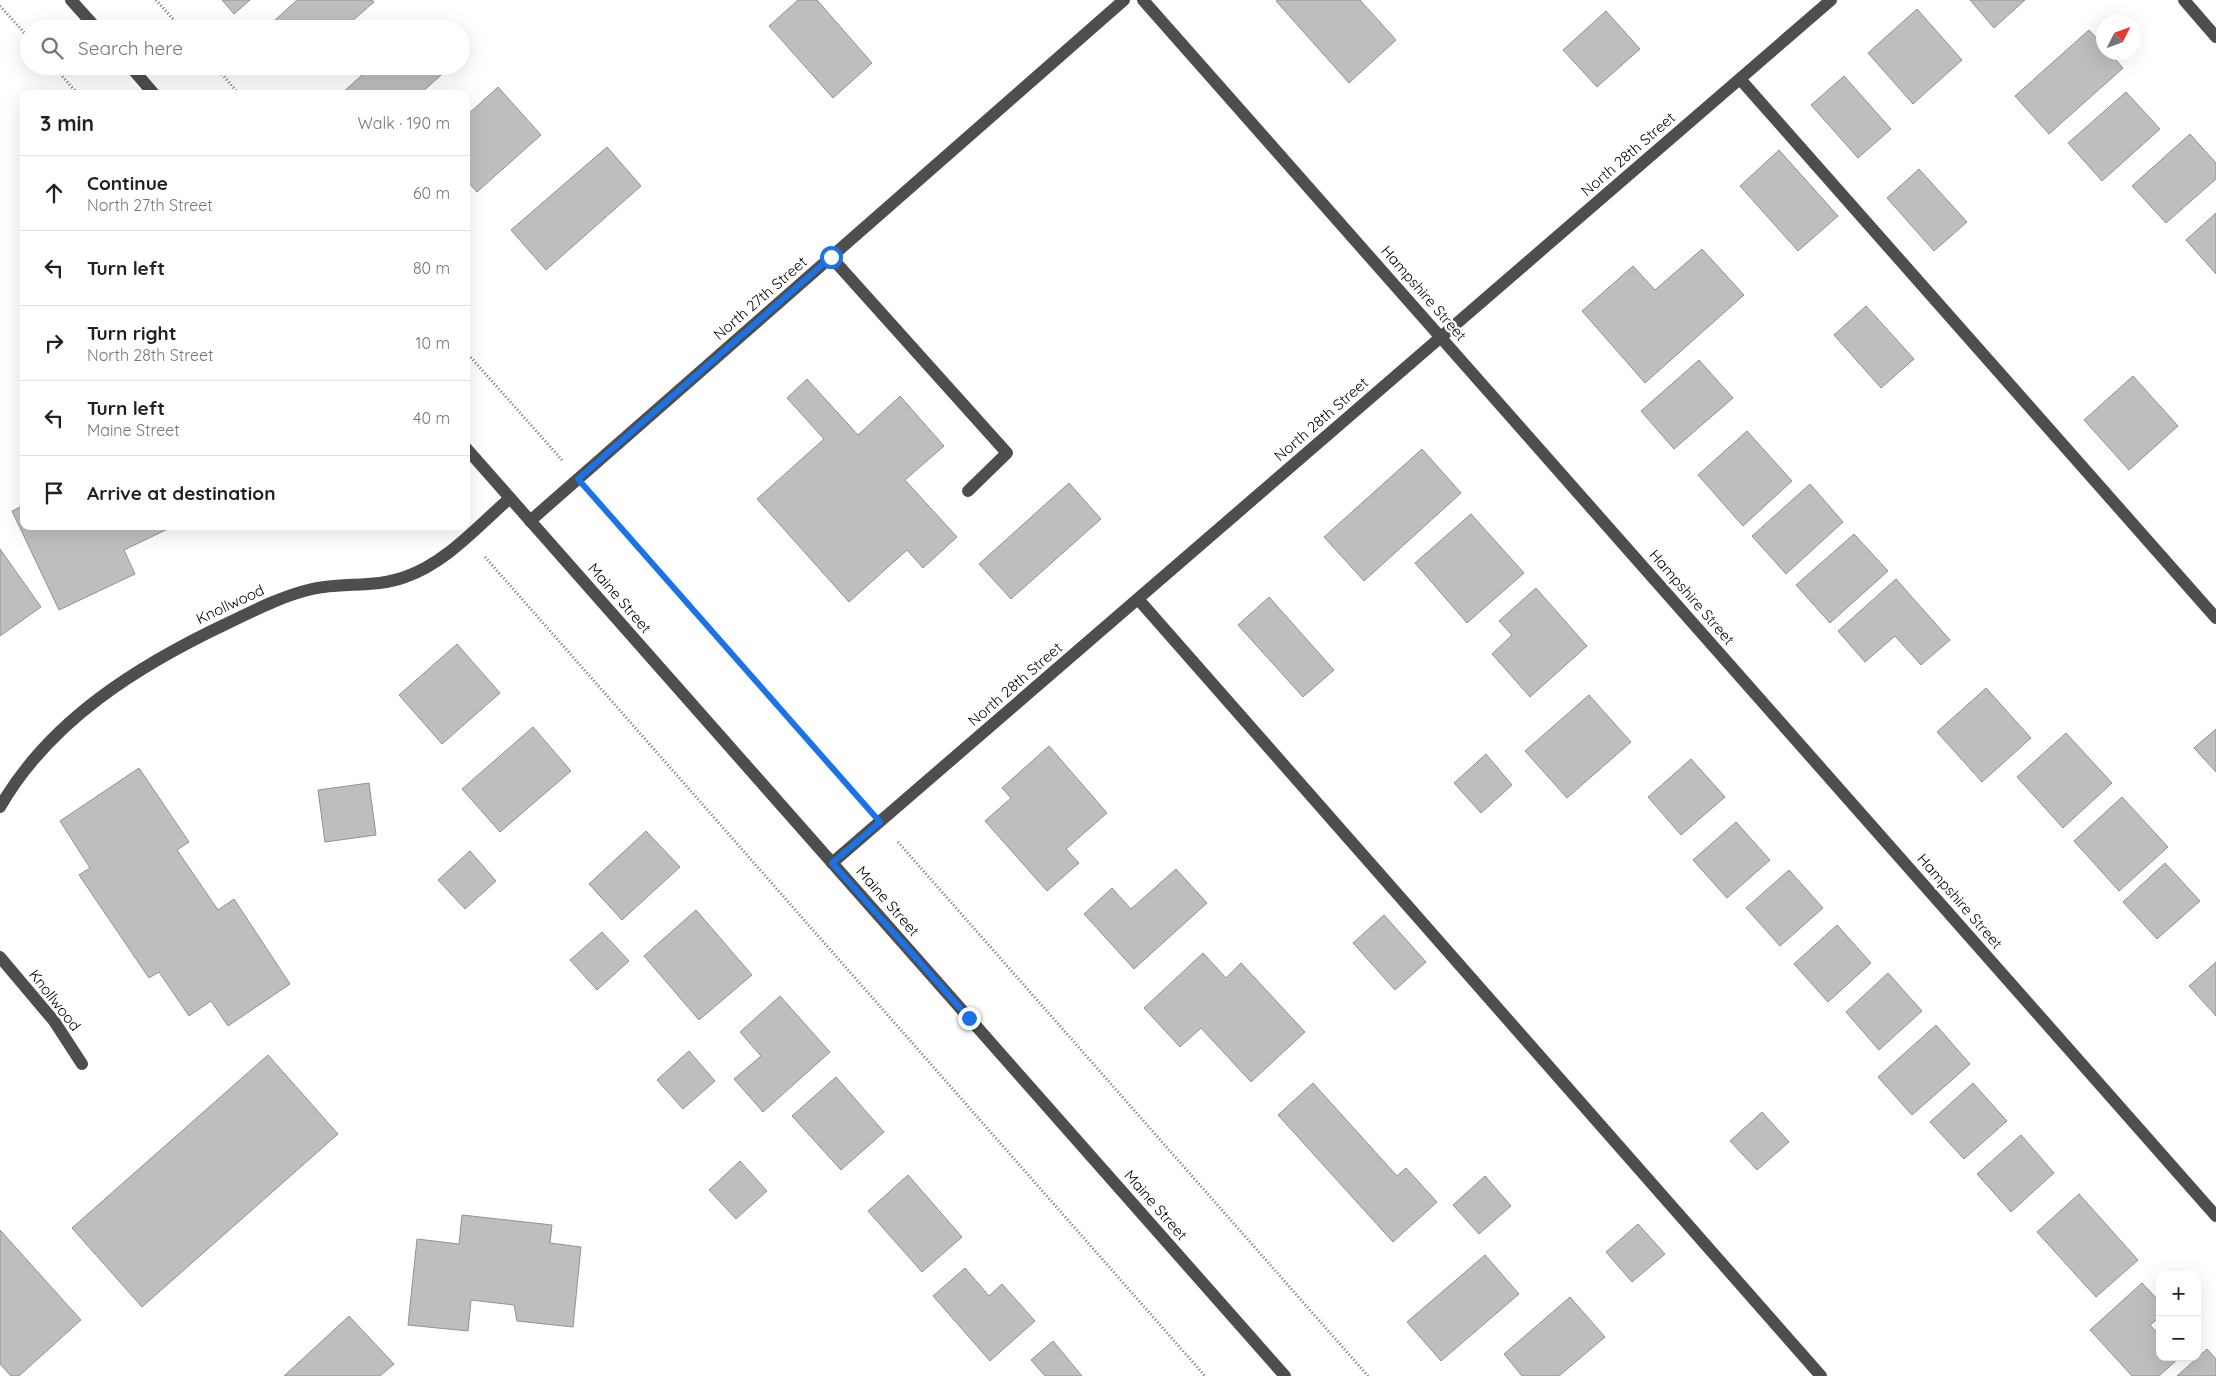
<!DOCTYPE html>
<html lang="en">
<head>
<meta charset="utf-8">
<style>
	:root { --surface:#fff; --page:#f6f6f6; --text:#202124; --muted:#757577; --line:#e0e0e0 }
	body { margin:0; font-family:Quicksand,sans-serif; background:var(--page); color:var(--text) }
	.controls { position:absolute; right:15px; bottom:15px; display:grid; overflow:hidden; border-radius:10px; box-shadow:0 5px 20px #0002 }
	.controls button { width:45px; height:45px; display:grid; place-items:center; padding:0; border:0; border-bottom:1px solid var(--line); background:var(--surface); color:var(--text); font:25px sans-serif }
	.compass { position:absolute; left:2096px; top:15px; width:45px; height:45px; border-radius:50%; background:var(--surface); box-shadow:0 5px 20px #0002; rotate:48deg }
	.stop { position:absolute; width:15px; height:15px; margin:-11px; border:4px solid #1a73e8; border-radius:50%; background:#fff }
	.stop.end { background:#1a73e8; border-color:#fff; box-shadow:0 1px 5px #0008 }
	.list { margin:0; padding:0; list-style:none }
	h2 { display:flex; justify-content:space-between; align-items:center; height:65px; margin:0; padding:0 20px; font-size:21px }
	h2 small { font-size:16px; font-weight:400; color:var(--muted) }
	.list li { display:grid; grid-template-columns:32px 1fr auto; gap:15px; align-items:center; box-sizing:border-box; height:75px; padding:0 20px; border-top:1px solid var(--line) }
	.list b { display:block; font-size:19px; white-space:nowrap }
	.list p { margin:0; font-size:16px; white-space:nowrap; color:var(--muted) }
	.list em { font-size:16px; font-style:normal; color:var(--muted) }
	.icon { flex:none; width:28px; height:28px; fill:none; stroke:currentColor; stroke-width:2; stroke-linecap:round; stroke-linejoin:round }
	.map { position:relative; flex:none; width:2216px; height:1376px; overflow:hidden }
	.search { position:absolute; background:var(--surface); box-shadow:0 5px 20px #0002; left:20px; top:20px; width:450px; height:55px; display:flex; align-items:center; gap:12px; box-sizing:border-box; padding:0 18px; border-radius:28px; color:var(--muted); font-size:19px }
	.panel { position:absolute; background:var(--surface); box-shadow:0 5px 20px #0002; left:20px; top:90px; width:450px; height:440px; border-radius:10px }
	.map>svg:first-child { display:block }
</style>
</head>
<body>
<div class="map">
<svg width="2216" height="1376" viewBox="0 0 2216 1376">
	<rect width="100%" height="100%" fill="#fff"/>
	<g fill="#bebebe" stroke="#929292">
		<polygon points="222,0 250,0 234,14"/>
		<polygon points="297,0 372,0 374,2 343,29 283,29 275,20"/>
		<polygon points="798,0 817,0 872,63 833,98 769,26"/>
		<polygon points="1278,0 1360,0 1396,40 1349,83 1276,1"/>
		<polygon points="1970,0 2025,0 1994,28"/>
		<polygon points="1917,9 1962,60 1913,104 1868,53"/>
		<polygon points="1606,11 1640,49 1597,87 1563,50"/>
		<polygon points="2089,30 2104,46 2104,52 2109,52 2123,68 2049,134 2015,96"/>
		<polygon points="372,66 449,66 450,67 420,94 341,94"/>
		<polygon points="1844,76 1891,129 1858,158 1811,105"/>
		<polygon points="498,87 541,135 477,192 466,180 466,116"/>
		<polygon points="2126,92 2160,129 2102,181 2068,143"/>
		<polygon points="2190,134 2216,163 2216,179 2166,223 2132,186"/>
		<polygon points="607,147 641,186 546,270 511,230"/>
		<polygon points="1779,150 1838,216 1798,251 1740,186"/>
		<polygon points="1919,169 1967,222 1934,251 1887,198"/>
		<polygon points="2216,213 2216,274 2186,240"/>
		<polygon points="1702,249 1744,295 1645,383 1582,311 1633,266 1655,290"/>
		<polygon points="1866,306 1914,359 1881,388 1834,335"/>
		<polygon points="1699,360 1733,398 1674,449 1641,411"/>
		<polygon points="2133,376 2178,426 2129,470 2084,420"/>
		<polygon points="807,379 858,435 900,396 944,446 905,480 957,537 923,568 907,550 849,602 757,499 824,439 787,398"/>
		<polygon points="1747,431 1792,481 1743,526 1698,475"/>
		<polygon points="1422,449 1461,493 1364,581 1324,537"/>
		<polygon points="1069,483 1101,519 1011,599 979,564"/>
		<polygon points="1810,484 1843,522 1786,574 1752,536"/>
		<polygon points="24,505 24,526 174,526 124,550 135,574 59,610 12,511"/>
		<polygon points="1471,514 1524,573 1467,623 1415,563"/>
		<polygon points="1854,534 1888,571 1830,623 1796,585"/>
		<polygon points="0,549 41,607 0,636"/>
		<polygon points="1896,579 1950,640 1921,665 1895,636 1865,662 1838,631"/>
		<polygon points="1536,588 1587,646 1530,697 1492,654 1512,635 1499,621"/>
		<polygon points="1269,597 1334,670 1303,697 1238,625"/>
		<polygon points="457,644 500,693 442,744 399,695"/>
		<polygon points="1986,688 2031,738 1982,782 1937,732"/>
		<polygon points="1589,695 1631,742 1567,798 1525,751"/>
		<polygon points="533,727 571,771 500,832 462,789"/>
		<polygon points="2216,729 2216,772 2194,748"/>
		<polygon points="2066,733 2112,783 2063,828 2017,777"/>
		<polygon points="1049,746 1107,813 1066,849 1079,863 1047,891 985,821 1011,798 1002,788"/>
		<polygon points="1486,754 1512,785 1481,813 1454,783"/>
		<polygon points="1691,759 1725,797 1681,835 1648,797"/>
		<polygon points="139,768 189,842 177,850 218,910 234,899 290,984 228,1026 211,1001 189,1016 159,972 149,978 79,875 90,868 60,821"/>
		<polygon points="369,783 376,835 325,842 318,790"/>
		<polygon points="2122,797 2168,847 2119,891 2074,841"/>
		<polygon points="1736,822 1770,860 1727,898 1693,860"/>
		<polygon points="646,831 680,867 622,920 589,884"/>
		<polygon points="470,851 496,881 465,909 438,880"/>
		<polygon points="2165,863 2200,901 2157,939 2123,902"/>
		<polygon points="1176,869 1207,903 1134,969 1084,914 1112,888 1131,909"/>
		<polygon points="1789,870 1823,908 1780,946 1746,908"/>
		<polygon points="696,910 752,975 699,1020 644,956"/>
		<polygon points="1384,915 1426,962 1395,990 1353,943"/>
		<polygon points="1837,925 1871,963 1828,1002 1794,964"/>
		<polygon points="602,932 629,961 597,990 570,960"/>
		<polygon points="1203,953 1226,978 1241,963 1305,1032 1251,1082 1201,1028 1180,1047 1144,1008"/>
		<polygon points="2216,962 2216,1016 2189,986"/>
		<polygon points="1888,973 1922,1011 1879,1050 1846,1012"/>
		<polygon points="780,996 830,1052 763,1112 734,1079 761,1056 740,1032"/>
		<polygon points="1936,1025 1970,1064 1912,1115 1878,1077"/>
		<polygon points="689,1051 715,1081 683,1109 657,1080"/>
		<polygon points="268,1055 338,1134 142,1307 72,1228"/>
		<polygon points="836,1077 884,1132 841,1170 792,1116"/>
		<polygon points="1313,1083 1397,1176 1406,1168 1437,1202 1393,1242 1278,1115"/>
		<polygon points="1973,1083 2007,1121 1964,1159 1930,1122"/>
		<polygon points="1762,1112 1789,1142 1757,1170 1730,1141"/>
		<polygon points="2021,1135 2054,1173 2011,1212 1977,1174"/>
		<polygon points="740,1161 767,1191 736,1219 709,1190"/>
		<polygon points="908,1175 962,1237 922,1272 868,1211"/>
		<polygon points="1485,1176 1511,1206 1479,1234 1453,1205"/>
		<polygon points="2079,1194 2138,1260 2096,1297 2037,1232"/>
		<polygon points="462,1215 552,1225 550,1243 581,1247 573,1327 517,1321 514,1305 471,1300 468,1331 408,1325 417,1239 459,1244"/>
		<polygon points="1638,1224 1665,1254 1632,1282 1606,1252"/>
		<polygon points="0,1230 81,1320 19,1376 11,1376 0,1364"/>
		<polygon points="1485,1255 1519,1294 1441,1361 1407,1322"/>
		<polygon points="965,1268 989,1296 1002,1284 1035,1321 990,1361 933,1296"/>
		<polygon points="2142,1283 2160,1302 2160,1317 2150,1325 2160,1336 2160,1357 2179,1358 2159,1376 2132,1376 2090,1330"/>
		<polygon points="1570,1297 1605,1337 1559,1376 1522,1376 1504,1354"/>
		<polygon points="349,1316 394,1364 380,1376 284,1376"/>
		<polygon points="1053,1341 1082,1376 1045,1376 1031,1360"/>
		<polygon points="2207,1349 2216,1359 2216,1376 2177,1376"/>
	</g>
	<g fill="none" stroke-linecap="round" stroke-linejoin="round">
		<g stroke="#707070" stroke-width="3" stroke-dasharray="1 2.5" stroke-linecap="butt">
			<polyline points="156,0 182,29"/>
			<polyline points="0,6 29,38"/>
			<polyline points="53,66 78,94"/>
			<polyline points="215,66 239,94"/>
			<polyline points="466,352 562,460"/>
			<polyline points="596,499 862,802"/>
			<polyline points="485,557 1205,1376"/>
			<polyline points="898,842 1368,1376"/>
		</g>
		<g stroke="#4e4e4e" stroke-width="12">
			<polyline points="71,0 97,29"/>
			<polyline points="1143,0 2216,1216"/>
			<polyline points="2184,0 2216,37"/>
			<polyline points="130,66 154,94"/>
			<polyline points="1740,79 2216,618"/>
			<polyline points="831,257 1007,453 968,491"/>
			<polyline points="466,448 1285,1376"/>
			<polyline points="530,521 1124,0"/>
			<polyline points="1138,599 1821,1376"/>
			<path d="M0 807C50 720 139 665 228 623 255 610 282 596 312 589 343 582 375 588 405 577 446 563 478 526 510 498"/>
			<polyline points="832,863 1831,0"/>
			<polyline points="0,957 54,1021 82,1064"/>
		</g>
	</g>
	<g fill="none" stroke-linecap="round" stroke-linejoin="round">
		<polyline stroke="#1a73e8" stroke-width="6" points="831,257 578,479 880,822 832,863 969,1018"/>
	</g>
	<g text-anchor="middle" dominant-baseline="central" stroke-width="5" stroke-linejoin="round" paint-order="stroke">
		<g font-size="15" fill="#000" stroke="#fff">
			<text transform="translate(1628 154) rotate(-41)">North 28th Street</text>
			<text transform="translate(1424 293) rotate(49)">Hampshire Street</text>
			<text transform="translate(760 298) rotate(-41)">North 27th Street</text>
			<text transform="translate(1321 419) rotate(-41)">North 28th Street</text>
			<text transform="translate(1692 597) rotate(49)">Hampshire Street</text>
			<text transform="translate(620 598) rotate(49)">Maine Street</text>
			<text transform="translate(230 604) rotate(-25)">Knollwood</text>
			<text transform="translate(1015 684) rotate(-41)">North 28th Street</text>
			<text transform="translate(888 901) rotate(49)">Maine Street</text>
			<text transform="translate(1960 901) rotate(49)">Hampshire Street</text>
			<text transform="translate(55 1000) rotate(52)">Knollwood</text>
			<text transform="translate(1156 1205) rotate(49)">Maine Street</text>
		</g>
	</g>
</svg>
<div class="controls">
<button>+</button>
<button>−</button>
</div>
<svg class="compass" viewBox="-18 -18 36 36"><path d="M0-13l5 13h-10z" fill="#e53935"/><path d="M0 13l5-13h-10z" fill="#757577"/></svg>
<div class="stop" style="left:831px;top:257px"></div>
<div class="stop end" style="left:969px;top:1018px"></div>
<div class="search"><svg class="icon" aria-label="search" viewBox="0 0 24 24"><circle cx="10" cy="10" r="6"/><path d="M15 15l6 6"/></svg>Search here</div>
<section class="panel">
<h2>3 min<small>Walk · 190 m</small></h2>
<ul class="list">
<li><svg class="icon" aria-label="ahead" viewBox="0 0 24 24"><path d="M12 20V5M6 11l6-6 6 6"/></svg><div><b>Continue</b><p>North 27th Street</p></div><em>60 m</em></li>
<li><svg class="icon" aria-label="left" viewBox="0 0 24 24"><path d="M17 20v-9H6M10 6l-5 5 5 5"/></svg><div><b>Turn left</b></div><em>80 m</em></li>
<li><svg class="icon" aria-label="right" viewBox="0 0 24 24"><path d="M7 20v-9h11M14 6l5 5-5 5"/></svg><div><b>Turn right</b><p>North 28th Street</p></div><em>10 m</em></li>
<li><svg class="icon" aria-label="left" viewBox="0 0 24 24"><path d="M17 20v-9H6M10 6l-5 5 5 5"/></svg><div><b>Turn left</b><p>Maine Street</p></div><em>40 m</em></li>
<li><svg class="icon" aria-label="arrive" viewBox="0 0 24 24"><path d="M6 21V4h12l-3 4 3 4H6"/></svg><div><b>Arrive at destination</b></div></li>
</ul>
</section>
</div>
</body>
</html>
